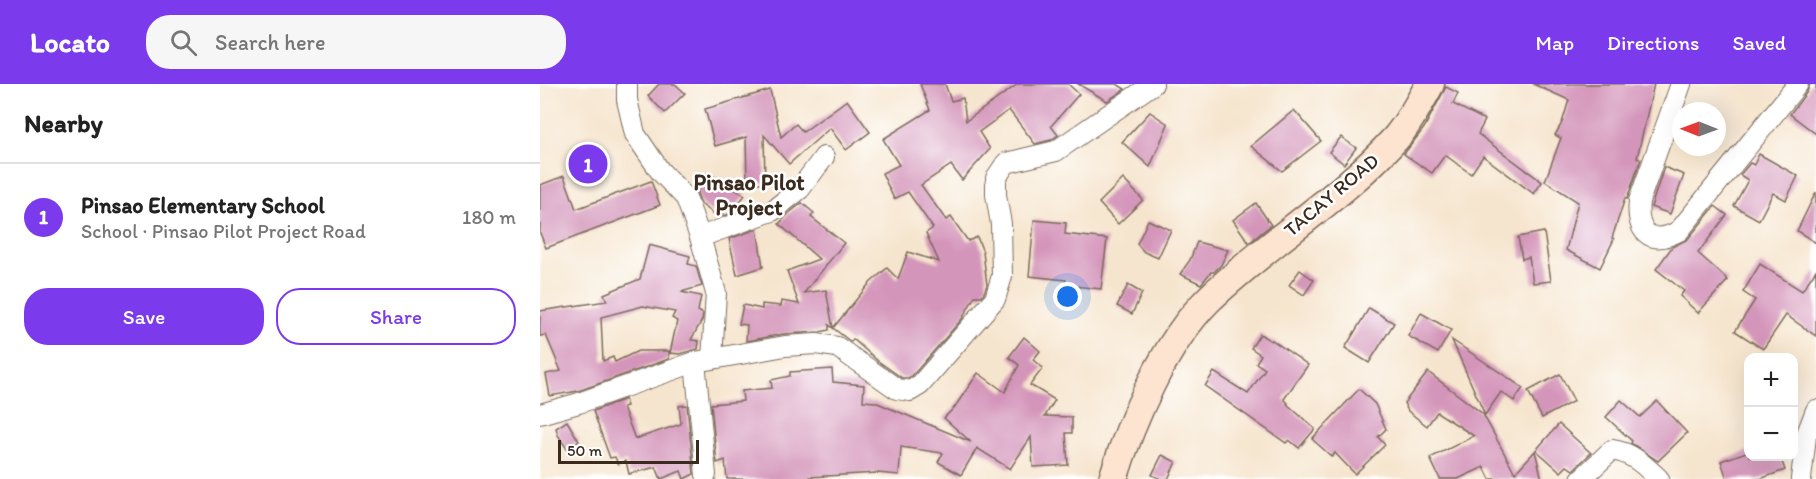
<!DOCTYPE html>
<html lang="en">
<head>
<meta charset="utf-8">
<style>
	:root { --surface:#fff; --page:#f6f6f6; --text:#222; --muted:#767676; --line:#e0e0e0; --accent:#7c3aed }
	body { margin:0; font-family:Itim,sans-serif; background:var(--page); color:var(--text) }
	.controls { position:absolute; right:18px; bottom:18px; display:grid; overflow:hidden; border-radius:12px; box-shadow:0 6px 24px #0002 }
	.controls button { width:54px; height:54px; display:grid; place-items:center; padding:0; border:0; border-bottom:2px solid var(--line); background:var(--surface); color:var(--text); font:30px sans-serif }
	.compass { position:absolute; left:1132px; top:18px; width:54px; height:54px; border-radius:50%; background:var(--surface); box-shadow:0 6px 24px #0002; rotate:271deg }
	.scale { position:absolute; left:18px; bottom:15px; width:141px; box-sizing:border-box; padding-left:6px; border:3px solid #3b2a1e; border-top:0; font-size:16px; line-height:21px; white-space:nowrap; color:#3b2a1e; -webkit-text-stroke:4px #fff; paint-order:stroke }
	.you { position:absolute; left:528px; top:213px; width:21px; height:21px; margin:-15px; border:4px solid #fff; border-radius:50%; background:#1a73e8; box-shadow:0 0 0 9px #1a73e833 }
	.badge { display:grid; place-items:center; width:39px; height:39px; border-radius:50%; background:var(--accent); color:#fff; font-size:20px; font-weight:700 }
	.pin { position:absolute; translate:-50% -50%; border:3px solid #fff; box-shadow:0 2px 6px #0006 }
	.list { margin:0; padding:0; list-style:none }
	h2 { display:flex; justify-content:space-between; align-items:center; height:78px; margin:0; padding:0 24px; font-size:26px }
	h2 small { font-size:20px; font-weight:400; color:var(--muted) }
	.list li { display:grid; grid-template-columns:39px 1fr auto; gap:18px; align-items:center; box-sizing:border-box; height:108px; padding:0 24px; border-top:2px solid var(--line) }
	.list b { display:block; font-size:22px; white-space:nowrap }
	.list p { margin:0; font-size:20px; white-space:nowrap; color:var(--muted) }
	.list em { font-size:20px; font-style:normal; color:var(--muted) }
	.actions { display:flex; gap:12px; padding:18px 24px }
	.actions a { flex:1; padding:14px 0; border:2px solid var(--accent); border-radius:24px; text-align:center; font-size:21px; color:var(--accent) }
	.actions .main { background:var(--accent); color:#fff }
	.icon { flex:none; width:33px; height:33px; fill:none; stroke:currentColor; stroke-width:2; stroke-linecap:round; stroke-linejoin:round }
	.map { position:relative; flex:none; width:1276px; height:395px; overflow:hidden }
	header { display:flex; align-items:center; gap:36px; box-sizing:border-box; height:84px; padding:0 30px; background:var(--accent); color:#fff }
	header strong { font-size:28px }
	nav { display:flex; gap:33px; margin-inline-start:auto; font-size:21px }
	.search { width:420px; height:54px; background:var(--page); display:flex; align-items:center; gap:15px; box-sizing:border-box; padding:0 21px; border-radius:24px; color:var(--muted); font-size:22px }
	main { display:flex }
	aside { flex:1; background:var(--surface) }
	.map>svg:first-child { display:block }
</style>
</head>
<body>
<header>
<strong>Locato</strong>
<div class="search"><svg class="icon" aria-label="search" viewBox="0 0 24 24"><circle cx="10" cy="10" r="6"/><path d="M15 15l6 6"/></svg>Search here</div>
<nav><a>Map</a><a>Directions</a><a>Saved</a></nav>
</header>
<main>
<aside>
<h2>Nearby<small></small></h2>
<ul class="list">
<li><span class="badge">1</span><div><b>Pinsao Elementary School</b><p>School · Pinsao Pilot Project Road</p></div><em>180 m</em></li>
</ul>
<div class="actions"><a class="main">Save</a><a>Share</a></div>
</aside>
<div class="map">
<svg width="1276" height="395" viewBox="0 0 1276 395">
	<rect width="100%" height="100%" fill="#fff"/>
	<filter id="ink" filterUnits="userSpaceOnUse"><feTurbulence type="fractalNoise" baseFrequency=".0167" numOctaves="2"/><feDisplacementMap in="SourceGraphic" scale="12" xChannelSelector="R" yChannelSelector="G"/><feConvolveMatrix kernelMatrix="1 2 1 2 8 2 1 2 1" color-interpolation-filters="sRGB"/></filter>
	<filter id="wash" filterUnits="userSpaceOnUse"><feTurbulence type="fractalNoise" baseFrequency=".008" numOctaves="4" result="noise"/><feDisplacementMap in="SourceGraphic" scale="24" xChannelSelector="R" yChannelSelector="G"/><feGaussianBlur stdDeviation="1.35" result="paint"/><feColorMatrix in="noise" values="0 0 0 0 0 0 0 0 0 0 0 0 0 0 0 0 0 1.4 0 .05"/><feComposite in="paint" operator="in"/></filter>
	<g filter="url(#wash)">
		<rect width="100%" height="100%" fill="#f6e5ce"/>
		<g id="blocks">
			<g fill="#d495ba">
				<polygon points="119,0 135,0 145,9 125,29 108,12"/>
				<polygon points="380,0 405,0 411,17 423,14 426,37 478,0 528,0 539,10 511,42 518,51 511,56 495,60 469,26 439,48 450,65 422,96 411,81 381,101 406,136 411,133 428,157 437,153 443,168 447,201 444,209 442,212 435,212 422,235 372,292 368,294 362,294 338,277 313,255 311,258 289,241 289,246 280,248 244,250 206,257 207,241 199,240 203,221 222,225 222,220 241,222 242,217 259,220 247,187 279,175 239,140 249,129 262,119 274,129 271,133 304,159 264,209 286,206 293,244 329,200 347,184 358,195 368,168 399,178 386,149 393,144 368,108 354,115 342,89 359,81 343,55 390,26"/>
				<polygon points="538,0 577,0 585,5 567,17"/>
				<polygon points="993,0 1114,0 1098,70 1097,74 1101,75 1087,115 1085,114 1072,154 1074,155 1060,184 1026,166 1038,118 1005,97 1021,54 1015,51 1022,39 1029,16"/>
				<polygon points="1270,0 1276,0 1276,50 1250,30 1267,8"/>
				<polygon points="906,3 918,9 913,20 945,36 938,50 1002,98 994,110 943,72 931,90 905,71 892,89 864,70 884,44"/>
				<polygon points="230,6 241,53 256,40 263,48 307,16 330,48 306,66 290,44 249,80 224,51 225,99 207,99 206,53 175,62 165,25"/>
				<polygon points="754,26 781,57 742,87 711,62"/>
				<polygon points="610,28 628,40 610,83 582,58"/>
				<polygon points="801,53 816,64 804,80 789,68"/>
				<polygon points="1219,70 1258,92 1246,116 1233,109 1219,136 1194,122 1208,96 1200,91 1210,79 1214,81"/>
				<polygon points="1124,83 1144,91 1130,130 1111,123"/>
				<polygon points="167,89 205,111 192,129 183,132 180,117 177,132 161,120 157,109"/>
				<polygon points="24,92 36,125 111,97 120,121 6,164 0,149 0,101"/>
				<polygon points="583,95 603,116 578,140 559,119"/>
				<polygon points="1276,108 1276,159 1257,147"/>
				<polygon points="716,119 731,141 709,159 693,136"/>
				<polygon points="1175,122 1187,131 1158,169 1188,196 1158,229 1140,212 1144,207 1116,185 1132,163 1148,155"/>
				<polygon points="494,136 526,139 525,150 567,155 561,205 525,201 526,196 489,192"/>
				<polygon points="608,136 631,146 618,174 604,168 597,160"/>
				<polygon points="217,145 223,183 197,191 189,155"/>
				<polygon points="1004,148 1011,197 993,199 989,173 982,175 978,153"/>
				<polygon points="657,158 688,166 681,181 674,188 671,188 661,200 640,190 650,176"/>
				<polygon points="109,161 150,172 148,180 156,182 162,202 141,208 161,212 158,227 163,230 162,236 151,256 159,257 158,265 140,270 130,269 137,237 132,234 135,228 103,222 61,233 63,277 73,273 75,278 98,267 129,267 129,275 38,307 10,312 6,290 21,287 6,251 0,252 0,227 67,217 64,210 100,195"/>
				<polygon points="1220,180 1262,207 1276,186 1276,252 1246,231 1223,265 1195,247 1215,216 1203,208"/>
				<polygon points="760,186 774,196 764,211 749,201"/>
				<polygon points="588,201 602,209 592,230 577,222"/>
				<polygon points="829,224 854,239 829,279 805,264"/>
				<polygon points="881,229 911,246 898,269 868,252"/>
				<polygon points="720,250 731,257 732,256 768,281 744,315 748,319 747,320 775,345 759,364 749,356 746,359 665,302 674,288 708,310 725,285 716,279 721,271 711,264"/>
				<polygon points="484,253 500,267 493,276 503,284 490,301 515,316 505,332 532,333 532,349 526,349 528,381 493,383 491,353 470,385 437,364 421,391 398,378 403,369 361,363 359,391 337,389 269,393 269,395 187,395 185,376 177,379 171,320 203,317 202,307 232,304 231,296 250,292 250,288 292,285 293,298 324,301 323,317 335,318 431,358 404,334 414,324 438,289 465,308 479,281 469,273"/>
				<polygon points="912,256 983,304 974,317 961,308 945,331"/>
				<polygon points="888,288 943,330 975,389 995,367 1002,395 950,395 944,383 918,395 900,395 890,374 934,352 897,328 887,342 868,327 864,319"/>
				<polygon points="1020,290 1034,317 1002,334 988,307"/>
				<polygon points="819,305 835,320 846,345 838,353 845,361 815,390 795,369 792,373 772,355"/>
				<polygon points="85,315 87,322 83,323 95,355 141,340 139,322 147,321 154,390 144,395 141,387 121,395 116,383 89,390 86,377 78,380 75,373 70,374 53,327"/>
				<polygon points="1081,316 1100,333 1117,317 1147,349 1118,377 1091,359 1092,357 1066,333"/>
				<polygon points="27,337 39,357 27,365 18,351 16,344"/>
				<polygon points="1019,340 1051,369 1033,386 1027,382 1021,388 996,366"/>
				<polygon points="1209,367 1209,372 1240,372 1245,386 1220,395 1187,395 1181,377"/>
				<polygon points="622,371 636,378 628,395 621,395 612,391"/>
			</g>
		</g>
	</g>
	<g filter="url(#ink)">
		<use href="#blocks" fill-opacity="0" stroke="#7c6b5c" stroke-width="1.5"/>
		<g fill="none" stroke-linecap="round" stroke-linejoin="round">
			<g stroke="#7c6b5c" stroke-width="22">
				<g id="minor">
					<polyline points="87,0 87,16 95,50 120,87 146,114 160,153 176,209 172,275"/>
					<path d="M1141 0 1099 117C1096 147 1109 163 1139 147L1258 0"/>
					<polyline points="160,153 232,127 260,105 284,73"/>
					<polyline points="155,278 166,391"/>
					<polyline points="0,330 39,319 155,278 245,262 276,260 297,263 357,305 370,307 380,301 455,215 462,192 461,140 456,111 456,94 466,79 516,67 613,0"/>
					<path d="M1041 395 1072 366C1093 369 1104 381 1119 395"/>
					<polyline points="1261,395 1266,352 1276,326"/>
				</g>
			</g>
			<g stroke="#7c6b5c" stroke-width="31">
				<path id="secondary" d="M573 395C591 337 625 258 669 215 728 158 801 115 856 54 869 39 880 18 890 0"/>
			</g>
			<use href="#minor" stroke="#fff" stroke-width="20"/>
			<use href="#secondary" stroke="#fde4d1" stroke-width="28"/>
		</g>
	</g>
	<g text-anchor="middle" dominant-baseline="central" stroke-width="5" stroke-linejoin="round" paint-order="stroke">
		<g font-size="20" fill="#3b2a1e" stroke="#fff">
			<text transform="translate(791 111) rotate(-40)">TACAY ROAD</text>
		</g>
		<g font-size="22" font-weight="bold" fill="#3b2a1e" stroke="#fff">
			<text x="209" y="98">Pinsao Pilot<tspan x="209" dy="25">Project</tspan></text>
		</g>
	</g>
</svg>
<div class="controls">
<button>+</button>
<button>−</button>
</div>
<svg class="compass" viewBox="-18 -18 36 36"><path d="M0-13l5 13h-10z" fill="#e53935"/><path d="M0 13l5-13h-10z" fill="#767676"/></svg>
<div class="scale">50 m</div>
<div class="you"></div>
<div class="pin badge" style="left:48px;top:80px">1</div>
</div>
</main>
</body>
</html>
